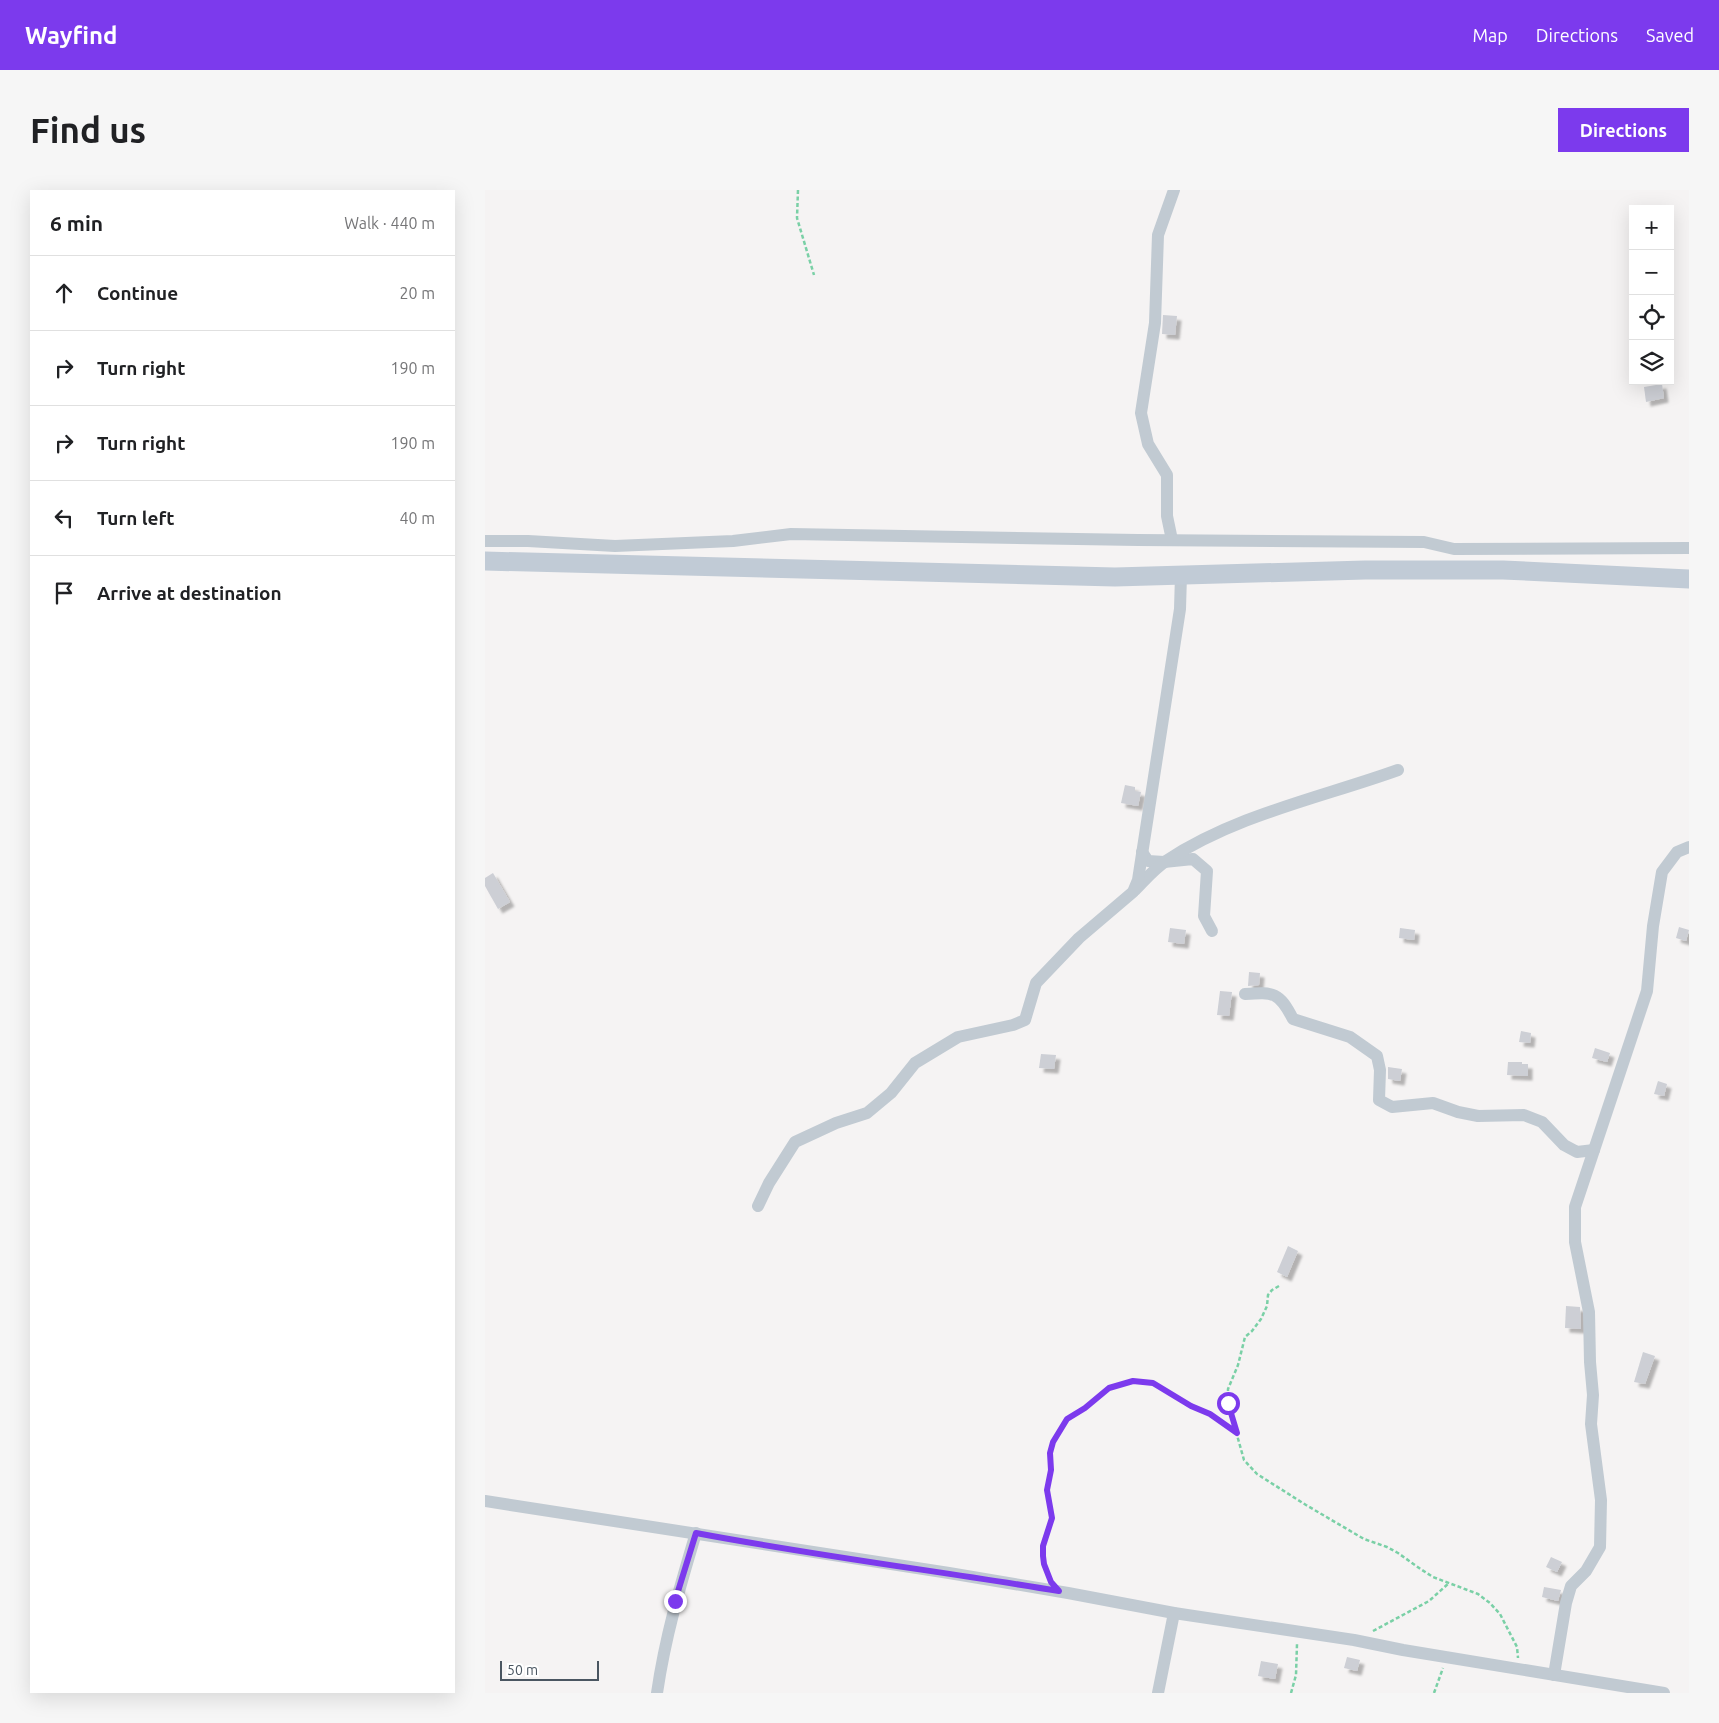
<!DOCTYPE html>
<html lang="en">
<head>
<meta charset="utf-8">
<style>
	:root { --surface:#fff; --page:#f6f6f6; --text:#202124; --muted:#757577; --line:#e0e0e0; --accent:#7c3aed }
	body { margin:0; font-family:Ubuntu,sans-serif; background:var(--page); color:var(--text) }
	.controls { position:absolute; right:15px; top:15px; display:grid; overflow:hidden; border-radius:0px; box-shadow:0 5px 20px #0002 }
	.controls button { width:45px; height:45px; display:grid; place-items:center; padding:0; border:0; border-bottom:1px solid var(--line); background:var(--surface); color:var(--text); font:25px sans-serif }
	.scale { position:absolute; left:15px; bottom:12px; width:99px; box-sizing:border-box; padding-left:5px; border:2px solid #4a5661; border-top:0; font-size:14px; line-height:18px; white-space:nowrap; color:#4a5661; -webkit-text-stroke:4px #fff; paint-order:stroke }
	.stop { position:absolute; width:15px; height:15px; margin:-11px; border:4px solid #7c3aed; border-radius:50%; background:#fff }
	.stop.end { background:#7c3aed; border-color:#fff; box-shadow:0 1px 5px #0008 }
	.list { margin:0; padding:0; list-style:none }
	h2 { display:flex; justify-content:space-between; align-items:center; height:65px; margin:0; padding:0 20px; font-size:21px }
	h2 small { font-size:16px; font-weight:400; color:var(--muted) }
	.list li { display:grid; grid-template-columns:32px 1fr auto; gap:15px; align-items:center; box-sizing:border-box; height:75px; padding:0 20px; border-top:1px solid var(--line) }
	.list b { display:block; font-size:19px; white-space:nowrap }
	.list em { font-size:16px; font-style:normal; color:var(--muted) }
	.icon { flex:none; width:28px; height:28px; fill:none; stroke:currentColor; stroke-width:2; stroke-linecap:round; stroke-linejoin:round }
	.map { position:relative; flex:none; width:1204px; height:1503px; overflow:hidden; border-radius:0px }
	header { display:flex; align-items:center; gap:30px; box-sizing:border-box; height:70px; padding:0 25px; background:var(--accent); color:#fff }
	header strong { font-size:24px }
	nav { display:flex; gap:28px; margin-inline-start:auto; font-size:18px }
	.intro { display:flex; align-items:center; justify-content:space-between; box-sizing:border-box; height:120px; padding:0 30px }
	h1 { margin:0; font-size:35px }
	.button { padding:12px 22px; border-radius:0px; background:var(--accent); color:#fff; font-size:18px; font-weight:700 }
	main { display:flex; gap:30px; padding:0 30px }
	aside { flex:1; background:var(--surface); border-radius:0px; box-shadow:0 5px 20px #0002 }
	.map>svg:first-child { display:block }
</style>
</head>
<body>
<header>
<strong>Wayfind</strong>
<nav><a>Map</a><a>Directions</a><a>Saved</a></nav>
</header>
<div class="intro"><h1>Find us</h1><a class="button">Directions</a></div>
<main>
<aside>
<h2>6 min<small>Walk · 440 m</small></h2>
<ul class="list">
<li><svg class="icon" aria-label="ahead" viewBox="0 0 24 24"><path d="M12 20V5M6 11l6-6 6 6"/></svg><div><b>Continue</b></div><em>20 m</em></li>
<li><svg class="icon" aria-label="right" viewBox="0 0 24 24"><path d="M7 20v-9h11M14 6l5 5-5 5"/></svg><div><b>Turn right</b></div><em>190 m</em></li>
<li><svg class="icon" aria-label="right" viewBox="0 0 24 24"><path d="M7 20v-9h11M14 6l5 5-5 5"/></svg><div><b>Turn right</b></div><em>190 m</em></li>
<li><svg class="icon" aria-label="left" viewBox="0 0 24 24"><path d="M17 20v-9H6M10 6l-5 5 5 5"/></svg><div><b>Turn left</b></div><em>40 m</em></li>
<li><svg class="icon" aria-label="arrive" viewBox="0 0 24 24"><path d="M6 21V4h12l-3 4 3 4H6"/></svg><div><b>Arrive at destination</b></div></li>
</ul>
</aside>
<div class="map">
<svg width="1204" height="1503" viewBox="0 0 1204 1503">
	<defs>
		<filter id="shadow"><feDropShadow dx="4.5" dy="4.5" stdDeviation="1" flood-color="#0004"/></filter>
	</defs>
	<rect width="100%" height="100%" fill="#f5f3f3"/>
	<g fill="#cdcfd5" filter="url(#shadow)">
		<polygon points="678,125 692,126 690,145 677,144"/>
		<polygon points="1177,194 1179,208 1161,212 1159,197"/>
		<polygon points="640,595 650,597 650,601 656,602 653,616 636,613"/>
		<polygon points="8,683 25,712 13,719 0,696 0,688"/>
		<polygon points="1194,737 1204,740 1201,751 1191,748"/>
		<polygon points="685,738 701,740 699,754 683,752"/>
		<polygon points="915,738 930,740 929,750 914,748"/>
		<polygon points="764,782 775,783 774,795 763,796"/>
		<polygon points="735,801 747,802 744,826 732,825"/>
		<polygon points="1036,841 1046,843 1045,853 1034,852"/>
		<polygon points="1110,858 1125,863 1122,872 1107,868"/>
		<polygon points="556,864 571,865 569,879 554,878"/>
		<polygon points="1023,872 1037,872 1037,874 1043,874 1043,886 1022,885"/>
		<polygon points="903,877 917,879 915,891 903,889"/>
		<polygon points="1173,891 1182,894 1179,906 1169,904"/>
		<polygon points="803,1056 813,1061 802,1087 792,1082"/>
		<polygon points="1081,1116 1095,1117 1096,1139 1080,1138"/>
		<polygon points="1158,1162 1170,1166 1160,1194 1149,1192"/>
		<polygon points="1066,1367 1077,1372 1072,1382 1061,1377"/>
		<polygon points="1059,1397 1076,1400 1073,1411 1057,1407"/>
		<polygon points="862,1467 875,1470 872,1481 859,1478"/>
		<polygon points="776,1471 793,1474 790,1489 773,1486"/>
	</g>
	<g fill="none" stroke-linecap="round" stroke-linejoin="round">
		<g stroke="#7ad0a6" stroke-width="2.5" stroke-dasharray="4 2.5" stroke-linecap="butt">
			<polyline points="313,0 312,28 329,85"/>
			<polyline points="794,1096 787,1100 783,1105 782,1116 776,1129 767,1141 760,1147 753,1175 743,1199 743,1213 759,1270 772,1284 821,1315 879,1349 902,1357 913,1363 937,1380 948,1387 993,1404 1005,1413 1015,1424 1032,1457 1033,1468"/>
			<polyline points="564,1388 558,1366 558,1356 567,1328 562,1300 566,1280 565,1263 568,1252 582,1229 600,1218 624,1198 648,1191 668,1193 706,1215 725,1224 751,1242"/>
			<polyline points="888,1441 944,1411 964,1393"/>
			<polyline points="806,1503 811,1485 812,1454"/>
			<polyline points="949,1503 958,1478"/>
		</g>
		<g stroke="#c1cad2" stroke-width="12">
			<polyline points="687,350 682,326 682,285 663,254 656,223 670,133 673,45 689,0"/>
			<polyline points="0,351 43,351 130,356 248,351 306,344 653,350 939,352 969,359 1204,358"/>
			<polyline points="657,662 663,671 679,672 708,669 722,681 719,726 727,741"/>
			<path d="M650 700C660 690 669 679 681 671 750 625 835 608 913 580"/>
			<path d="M760 804C789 802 794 802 808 829L865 847 892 866 895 880 894 910 907 917 948 913 973 922 993 926 1039 925 1057 932 1079 955 1092 962 1109 960"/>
			<polyline points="273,1016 284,993 310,952 351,933 382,923 406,903 430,873 473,847 528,835 540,830 551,793 594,748 648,702 653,690 695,419 696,385"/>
			<polyline points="0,1311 464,1383 583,1403 689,1423 869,1450 918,1460 1179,1503"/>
			<polyline points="1069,1485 1081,1413 1086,1396 1101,1381 1115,1357 1116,1310 1106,1234 1108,1205 1105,1172 1104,1122 1090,1052 1090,1017 1162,801 1168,736 1177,682 1192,662 1204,657"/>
			<path d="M172 1503C180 1448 195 1396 211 1343"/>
			<polyline points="673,1503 689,1423"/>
		</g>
		<polyline stroke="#c1cbd6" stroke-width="19" points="0,371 630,387 880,380 1018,380 1204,389"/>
	</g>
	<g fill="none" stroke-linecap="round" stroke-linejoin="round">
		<path stroke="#7c3aed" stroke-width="6" d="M190 1411 211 1343C332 1366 453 1381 574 1401L566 1392 559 1374 558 1366V1356L567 1328 562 1300 566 1280 565 1263 568 1252 582 1229 600 1218 624 1198 648 1191 668 1193 706 1216 725 1224 752 1243 743 1213"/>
	</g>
</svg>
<div class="controls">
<button>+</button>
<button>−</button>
<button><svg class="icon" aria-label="locate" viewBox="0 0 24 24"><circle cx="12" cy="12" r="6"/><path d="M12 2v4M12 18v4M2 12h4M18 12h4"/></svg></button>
<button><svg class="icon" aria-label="layers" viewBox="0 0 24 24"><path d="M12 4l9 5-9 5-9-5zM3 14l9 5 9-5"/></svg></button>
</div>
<div class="scale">50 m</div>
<div class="stop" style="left:743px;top:1213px"></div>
<div class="stop end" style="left:190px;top:1411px"></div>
</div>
</main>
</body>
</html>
